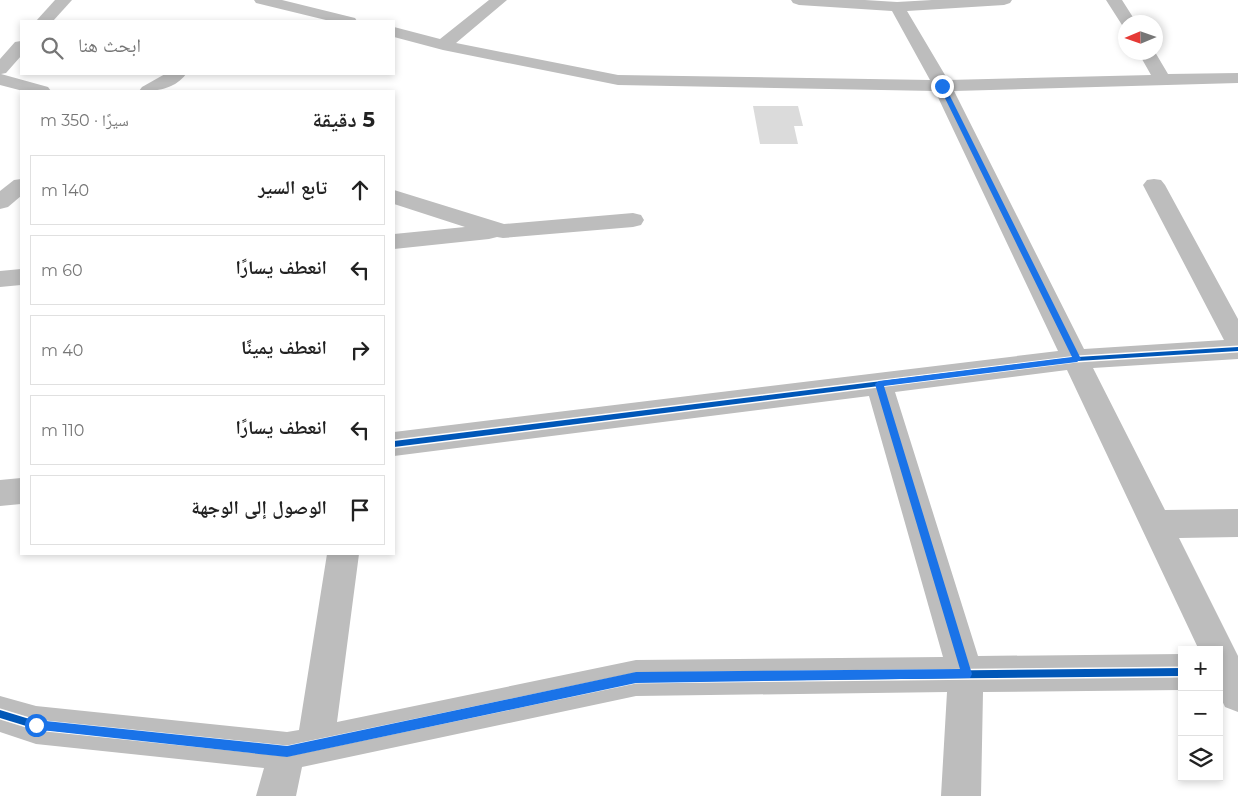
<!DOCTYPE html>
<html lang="ar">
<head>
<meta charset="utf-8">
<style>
	:root { --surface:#fff; --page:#f6f6f6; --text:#222; --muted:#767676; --line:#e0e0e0 }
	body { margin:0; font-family:Montserrat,"Noto Naskh Arabic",sans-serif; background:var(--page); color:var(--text); direction:rtl }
	.controls { position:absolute; right:15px; bottom:15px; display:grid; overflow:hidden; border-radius:0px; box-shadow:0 2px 8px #0003 }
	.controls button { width:45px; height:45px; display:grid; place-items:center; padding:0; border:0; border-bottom:1px solid var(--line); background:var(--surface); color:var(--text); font:25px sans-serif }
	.compass { position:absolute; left:1118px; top:15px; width:45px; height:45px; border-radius:50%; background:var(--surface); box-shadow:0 2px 8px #0003; rotate:268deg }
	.stop { position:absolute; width:15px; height:15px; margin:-11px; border:4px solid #1a73e8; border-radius:50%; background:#fff }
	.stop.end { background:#1a73e8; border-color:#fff; box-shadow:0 1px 5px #0008 }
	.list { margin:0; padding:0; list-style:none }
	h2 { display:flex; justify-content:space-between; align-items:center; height:65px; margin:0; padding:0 20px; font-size:21px }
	h2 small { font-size:16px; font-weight:400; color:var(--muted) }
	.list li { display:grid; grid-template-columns:32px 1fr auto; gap:15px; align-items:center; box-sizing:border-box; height:70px; margin:0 10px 10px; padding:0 10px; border:1px solid var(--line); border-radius:0px }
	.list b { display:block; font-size:19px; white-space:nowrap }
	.list em { font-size:16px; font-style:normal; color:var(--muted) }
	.icon { flex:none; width:28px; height:28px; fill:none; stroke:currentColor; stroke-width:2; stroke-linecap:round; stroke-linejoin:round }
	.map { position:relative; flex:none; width:1238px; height:796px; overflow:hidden; direction:ltr }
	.search { position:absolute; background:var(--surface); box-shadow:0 2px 8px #0003; left:20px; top:20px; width:375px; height:55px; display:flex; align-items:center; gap:12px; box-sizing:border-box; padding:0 18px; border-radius:0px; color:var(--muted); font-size:19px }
	.panel { position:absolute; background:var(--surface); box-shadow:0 2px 8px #0003; left:20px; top:90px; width:375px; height:465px; border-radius:0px; direction:rtl }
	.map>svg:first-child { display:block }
</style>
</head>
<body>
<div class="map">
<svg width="1238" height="796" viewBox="0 0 1238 796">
	<rect width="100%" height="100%" fill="#fff"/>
	<polygon fill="#dbdbdb" points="753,106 798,106 803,126 794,126 798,144 760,144"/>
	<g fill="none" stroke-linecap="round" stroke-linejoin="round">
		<g fill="#bdbdbd" fill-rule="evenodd">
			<polygon points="55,0 72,0 53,21 36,21"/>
			<polygon points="254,0 282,0 355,18 357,21 330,21 256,3"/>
			<polygon points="489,0 507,0 456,43 618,75 930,80 892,11 799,5 793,3 791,0 865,0 897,2 932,0 1012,0 1010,3 1004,5 907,11 948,80 1151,75 1138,52 1155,52 1168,74 1238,73 1238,83 954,91 1084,349 1224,340 1143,185 1147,180 1154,179 1161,180 1165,185 1238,319 1238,359 1093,368 1165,510 1238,509 1238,537 1179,538 1238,656 1238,712 1225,707 1219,694 1219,650 1199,650 1067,370 895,392 978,656 1182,654 1182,690 983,692 981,796 941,796 947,692 636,696 302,767 296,796 256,796 264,768 36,744 0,732 0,696 36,706 287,732 299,730 327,554 359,554 337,722 636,660 943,657 869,396 394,456 394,432 1058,351 935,91 618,85 443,50 394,37 394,27 440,39"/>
			<polygon points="1106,0 1122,0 1136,22 1126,22 1126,26 1122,25"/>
			<polygon points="21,41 21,56 6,73 1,74 48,87 51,91 23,91 0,85 0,59 15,42"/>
			<path d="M165 74H186C175 89 155 92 139 91L142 87Z"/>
			<polygon points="21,179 21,196 8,207 0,209 0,191 14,180"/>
			<polygon points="394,190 504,224 633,213 641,215 644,220 641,225 633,227 503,238 497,237 489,239 394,249 394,234 465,227 394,204"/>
			<polygon points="21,269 21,285 0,287 0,271"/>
			<polygon points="21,478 21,504 0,506 0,480"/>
		</g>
		<g stroke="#fff" stroke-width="3">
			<g id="cycleway">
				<polygon points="1238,347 1238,351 1077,361 394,447 394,441 1077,357"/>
				<polygon points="1182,668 1182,676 636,682 287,755 36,729 0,718 0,710 36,721 287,747 636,674"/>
			</g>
		</g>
		<use href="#cycleway" fill="#0057b8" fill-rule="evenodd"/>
	</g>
	<polygon fill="#1a73e8" points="942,84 945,86 1081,359 1077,362 884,386 972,674 970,678 636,683 287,757 32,729 30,725 32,721 36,720 287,746 636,672 960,669 875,384 879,381 1072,357 939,86"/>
</svg>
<div class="controls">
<button>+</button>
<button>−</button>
<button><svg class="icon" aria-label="layers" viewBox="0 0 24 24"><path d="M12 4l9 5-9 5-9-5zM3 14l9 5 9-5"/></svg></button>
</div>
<svg class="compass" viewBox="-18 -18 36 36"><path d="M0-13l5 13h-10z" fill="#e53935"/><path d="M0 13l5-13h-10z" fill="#767676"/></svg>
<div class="stop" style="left:36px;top:725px"></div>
<div class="stop end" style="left:942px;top:86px"></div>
<div class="search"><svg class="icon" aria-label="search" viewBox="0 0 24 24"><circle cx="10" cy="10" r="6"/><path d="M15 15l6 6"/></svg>ابحث هنا</div>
<section class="panel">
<h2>5 دقيقة<small>سيرًا · 350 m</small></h2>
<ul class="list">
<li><svg class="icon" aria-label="ahead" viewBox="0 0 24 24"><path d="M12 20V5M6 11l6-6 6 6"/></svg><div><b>تابع السير</b></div><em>140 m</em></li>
<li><svg class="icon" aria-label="left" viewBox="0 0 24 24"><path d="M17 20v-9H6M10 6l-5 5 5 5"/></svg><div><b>انعطف يسارًا</b></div><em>60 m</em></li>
<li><svg class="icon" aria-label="right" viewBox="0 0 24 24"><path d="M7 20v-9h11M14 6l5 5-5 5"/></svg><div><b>انعطف يمينًا</b></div><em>40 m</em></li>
<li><svg class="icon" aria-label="left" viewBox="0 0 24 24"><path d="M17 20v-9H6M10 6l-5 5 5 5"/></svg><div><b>انعطف يسارًا</b></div><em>110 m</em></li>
<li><svg class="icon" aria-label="arrive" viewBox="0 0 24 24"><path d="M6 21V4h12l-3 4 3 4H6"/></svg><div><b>الوصول إلى الوجهة</b></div></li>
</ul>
</section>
</div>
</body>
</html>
